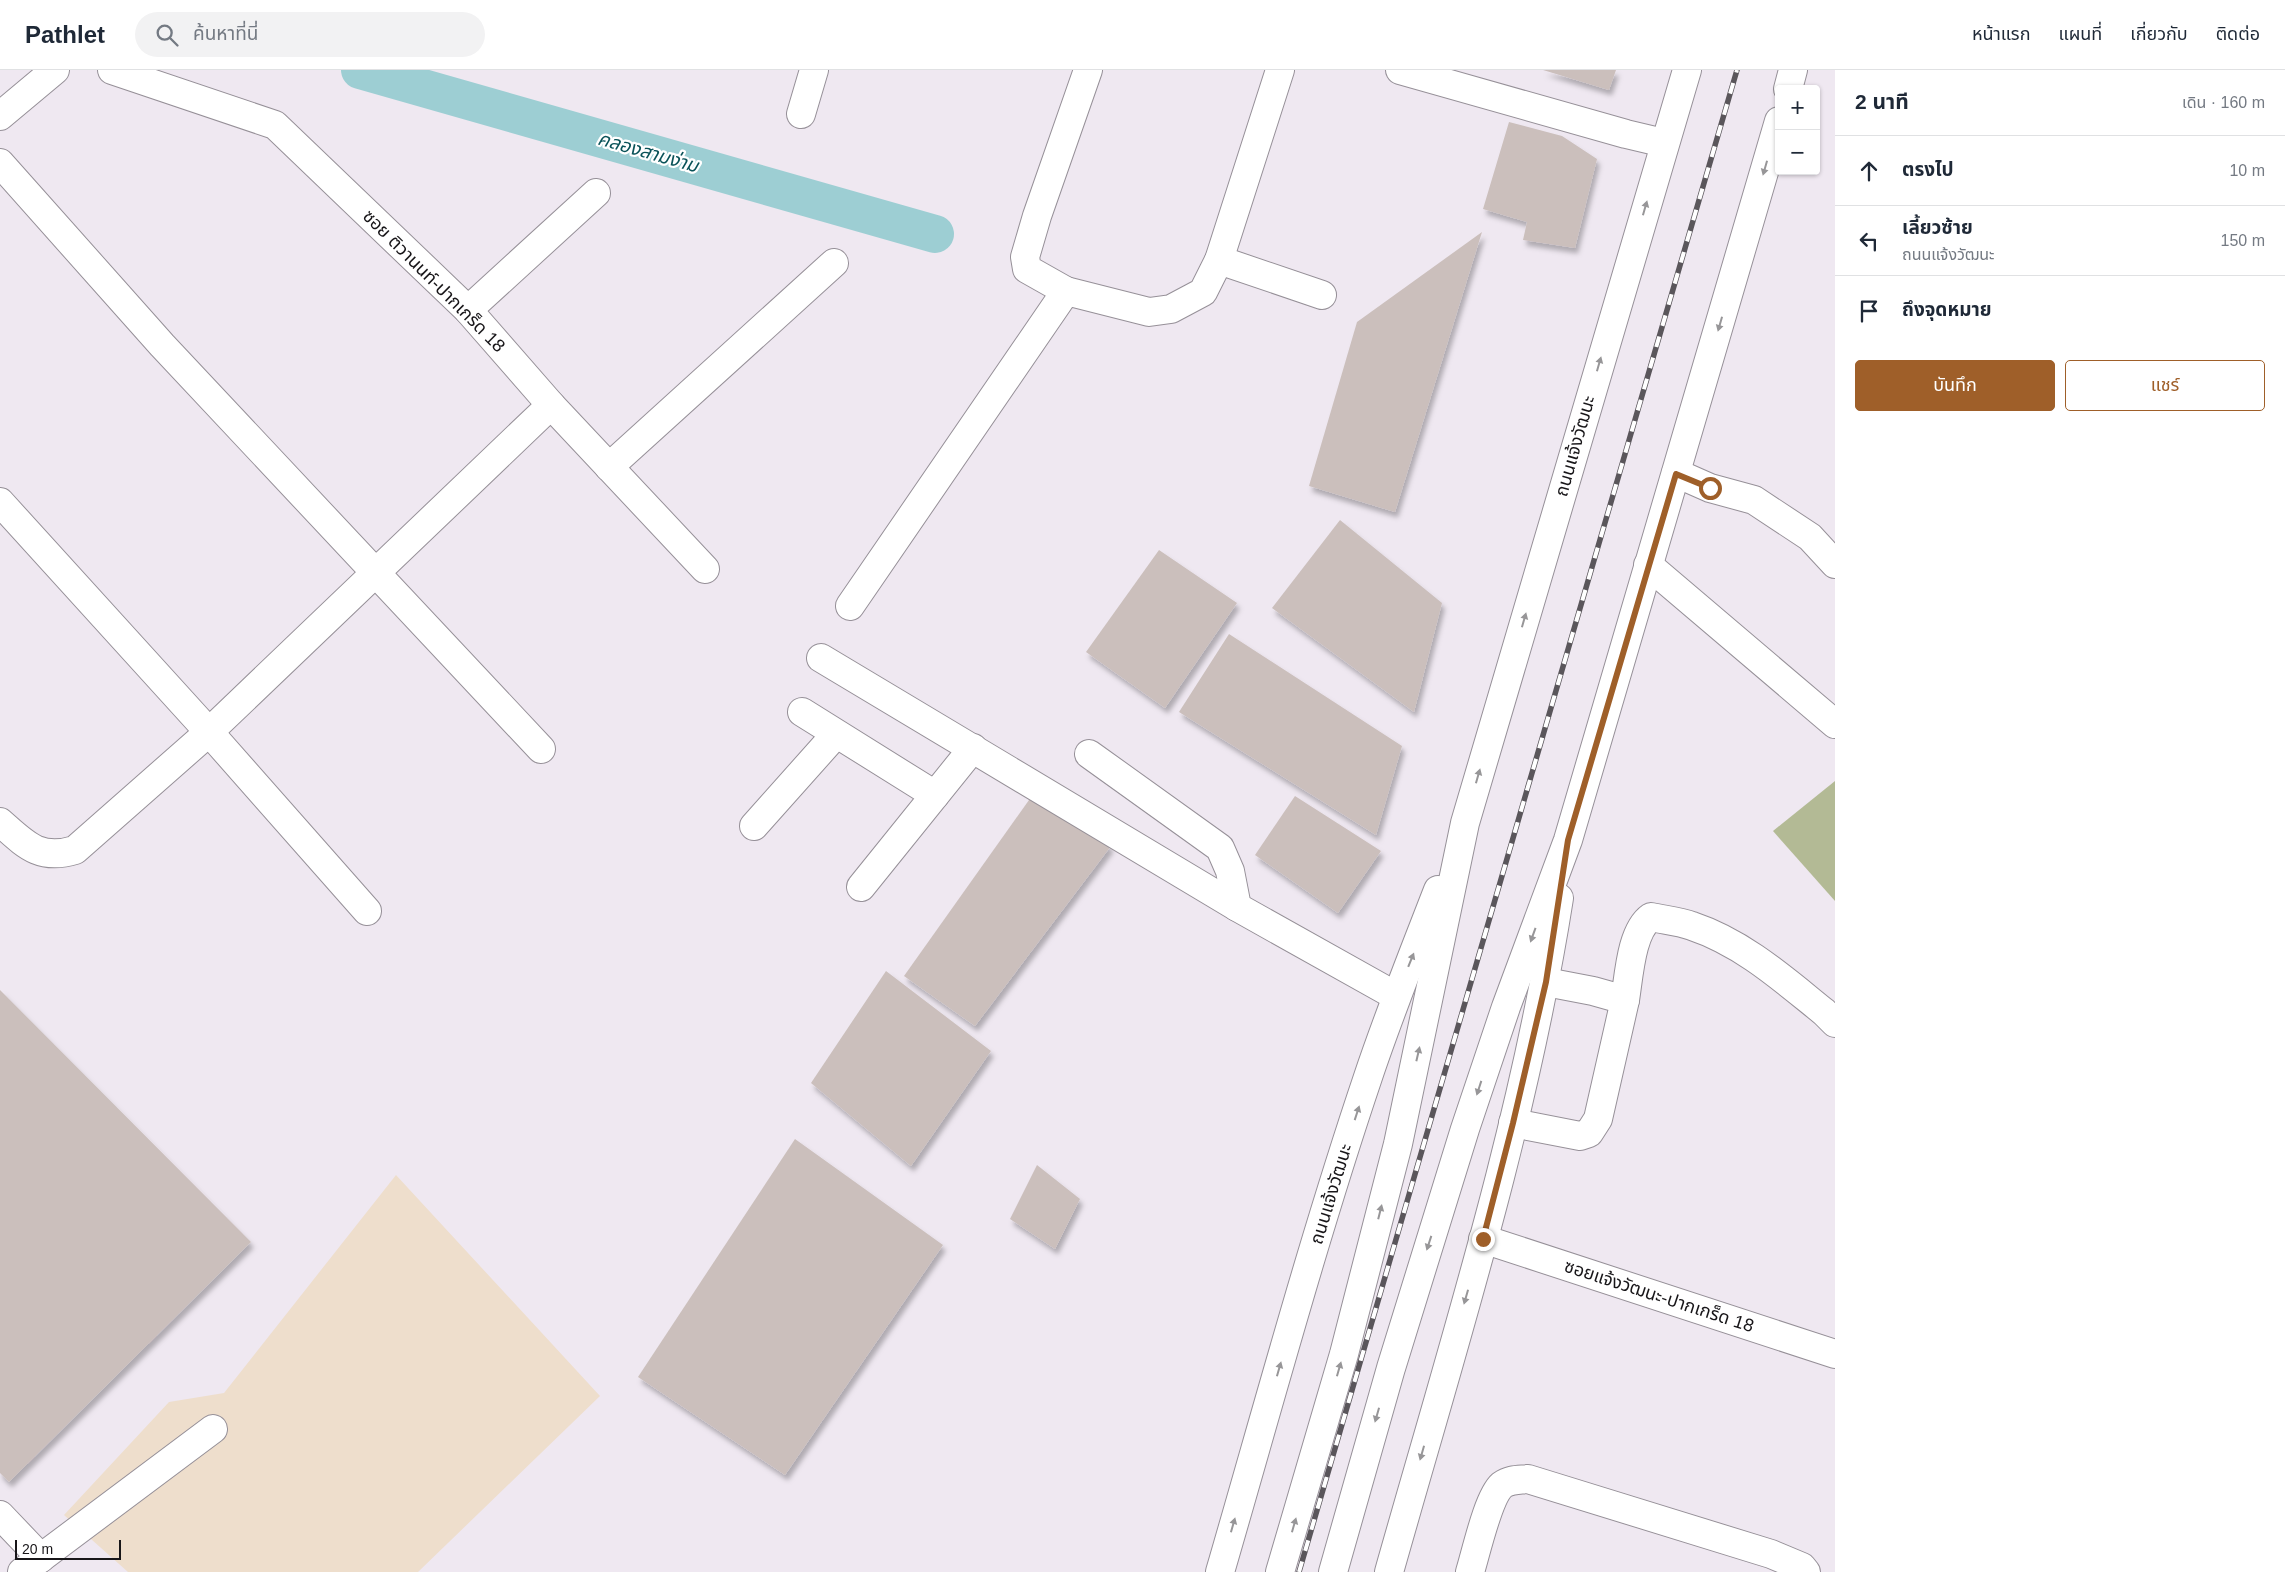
<!DOCTYPE html>
<html lang="th">
<head>
<meta charset="utf-8">
<style>
	:root { --surface:#fff; --page:#f2f2f3; --text:#1f2937; --muted:#747a83; --line:#e0e1e3; --accent:#9f5f29 }
	body { margin:0; font-family:Helvetica,"Noto Sans Thai",sans-serif; background:var(--page); color:var(--text) }
	.controls { position:absolute; right:15px; top:15px; display:grid; overflow:hidden; border-radius:5px; box-shadow:0 1px 4px #0004 }
	.controls button { width:45px; height:45px; display:grid; place-items:center; padding:0; border:0; border-bottom:1px solid var(--line); background:var(--surface); color:var(--text); font:25px sans-serif }
	.scale { position:absolute; left:15px; bottom:12px; width:106px; box-sizing:border-box; padding-left:5px; border:2px solid #181619; border-top:0; font-size:14px; line-height:18px; white-space:nowrap; color:#181619; -webkit-text-stroke:4px #fff; paint-order:stroke }
	.stop { position:absolute; width:15px; height:15px; margin:-11px; border:4px solid #9f5f29; border-radius:50%; background:#fff }
	.stop.end { background:#9f5f29; border-color:#fff; box-shadow:0 1px 5px #0008 }
	.list { margin:0; padding:0; list-style:none }
	h2 { display:flex; justify-content:space-between; align-items:center; height:65px; margin:0; padding:0 20px; font-size:21px }
	h2 small { font-size:16px; font-weight:400; color:var(--muted) }
	.list li { display:grid; grid-template-columns:32px 1fr auto; gap:15px; align-items:center; box-sizing:border-box; height:70px; padding:0 20px; border-top:1px solid var(--line) }
	.list b { display:block; font-size:19px; white-space:nowrap }
	.list p { margin:0; font-size:16px; white-space:nowrap; color:var(--muted) }
	.list em { font-size:16px; font-style:normal; color:var(--muted) }
	.actions { display:flex; gap:10px; padding:15px 20px }
	.actions a { flex:1; padding:11px 0; border:1px solid var(--accent); border-radius:5px; text-align:center; font-size:18px; color:var(--accent) }
	.actions .main { background:var(--accent); color:#fff }
	.icon { flex:none; width:28px; height:28px; fill:none; stroke:currentColor; stroke-width:2; stroke-linecap:round; stroke-linejoin:round }
	.map { position:relative; flex:none; width:1835px; height:1502px; overflow:hidden }
	header { display:flex; align-items:center; gap:30px; box-sizing:border-box; height:70px; padding:0 25px; background:var(--surface); border-bottom:1px solid var(--line) }
	header strong { font-size:24px }
	nav { display:flex; gap:28px; margin-inline-start:auto; font-size:18px }
	.search { width:350px; height:45px; background:var(--page); display:flex; align-items:center; gap:12px; box-sizing:border-box; padding:0 18px; border-radius:28px; color:var(--muted); font-size:19px }
	main { display:flex }
	aside { flex:1; background:var(--surface) }
	.map>svg:first-child { display:block }
</style>
</head>
<body>
<header>
<strong>Pathlet</strong>
<div class="search"><svg class="icon" aria-label="search" viewBox="0 0 24 24"><circle cx="10" cy="10" r="6"/><path d="M15 15l6 6"/></svg>ค้นหาที่นี่</div>
<nav><a>หน้าแรก</a><a>แผนที่</a><a>เกี่ยวกับ</a><a>ติดต่อ</a></nav>
</header>
<main>
<div class="map">
<svg width="1835" height="1502" viewBox="0 0 1835 1502">
	<defs>
		<filter id="shadow"><feDropShadow dx="3" dy="5.5" stdDeviation="2.5" flood-color="#0004"/></filter>
	</defs>
	<rect width="100%" height="100%" fill="#efe8f1"/>
	<polygon fill="#eedecc" points="396,1105 600,1326 418,1502 128,1502 64,1445 169,1332 224,1323"/>
	<polygon fill="#b3ba95" points="1835,711 1835,831 1773,761"/>
	<g fill="none" stroke-linecap="round" stroke-linejoin="round">
		<polyline stroke="#9dced3" stroke-width="38" points="360,0 935,164"/>
	</g>
	<g fill="#cbbfbc" filter="url(#shadow)">
		<polygon points="1543,0 1616,0 1609,20"/>
		<polygon points="1509,52 1562,66 1597,89 1575,178 1523,170 1527,152 1483,139"/>
		<polygon points="1482,162 1395,442 1309,416 1357,252"/>
		<polygon points="1340,450 1442,533 1414,642 1272,538"/>
		<polygon points="1159,480 1237,533 1165,638 1086,582"/>
		<polygon points="1229,564 1402,676 1376,765 1179,642"/>
		<polygon points="1034,723 1111,776 975,956 904,906"/>
		<polygon points="1295,726 1381,781 1338,843 1255,785"/>
		<polygon points="886,901 991,981 911,1096 811,1013"/>
		<polygon points="0,920 251,1172 9,1412 0,1403"/>
		<polygon points="795,1069 943,1175 785,1405 638,1307"/>
		<polygon points="1037,1095 1080,1129 1055,1179 1010,1149"/>
	</g>
	<g fill="none" stroke-linecap="round" stroke-linejoin="round">
		<g stroke="#969098" stroke-width="30">
			<g id="minor">
				<polyline points="112,0 275,55 468,240 551,335 705,499"/>
				<polyline points="1400,0 1626,64 1664,73"/>
				<polyline points="801,44 814,0"/>
				<polyline points="0,46 55,0"/>
				<polyline points="0,93 162,275 541,679"/>
				<polyline points="1219,190 1322,225"/>
				<polyline points="1066,221 1027,199 1025,187 1037,146 1088,0"/>
				<polyline points="468,240 596,123"/>
				<polyline points="609,397 834,193"/>
				<polyline points="1676,403 1710,418 1754,430 1810,467 1835,494"/>
				<polyline points="0,432 209,662 367,841"/>
				<polyline points="1648,495 1835,654"/>
				<polyline points="850,536 1066,221 1149,242 1171,239 1203,222 1219,190 1280,0"/>
				<polyline points="821,588 1237,837"/>
				<polyline points="802,642 935,725"/>
				<polyline points="1089,684 1220,778 1230,801 1237,837 1396,926"/>
				<path d="M0 752C25 774 39 791 75 780L209 662 551 335"/>
				<polyline points="754,756 836,664"/>
				<polyline points="861,817 973,678"/>
				<path d="M1546 912 1593 921 1625 930C1629 906 1631 861 1651 847 1664 850 1679 851 1692 856 1743 873 1783 909 1824 942L1835 953"/>
				<polyline points="1513,1053 1580,1066 1589,1063 1598,1049 1625,930"/>
				<polyline points="1483,1169 1835,1284"/>
				<polyline points="0,1445 41,1488"/>
				<polyline points="22,1502 213,1359"/>
				<path d="M1470 1502C1476 1483 1488 1427 1502 1415 1510 1409 1519 1410 1528 1409L1771 1484 1802 1497 1806 1502"/>
			</g>
		</g>
		<g stroke="#969098" stroke-width="30">
			<g id="major">
				<polyline points="1788,19 1793,0"/>
				<path d="M1220 1502C1268 1337 1313 1170 1368 1007 1389 944 1414 882 1438 820"/>
				<polyline points="1280,1502 1344,1284 1398,1074 1465,753 1687,0"/>
				<polyline points="1333,1502 1391,1298 1465,1059 1506,937 1568,770 1779,51"/>
				<path d="M1389 1502C1452 1279 1523 1057 1559 828"/>
			</g>
		</g>
		<use href="#minor" stroke="#fff" stroke-width="28"/>
		<use href="#major" stroke="#fff" stroke-width="28"/>
		<g stroke="#5a565b" stroke-width="5.5">
			<polyline id="rail" points="1299,1502 1737,0"/>
		</g>
		<use href="#rail" stroke="#fff" stroke-width="4" stroke-dasharray="11" stroke-linecap="butt"/>
	</g>
	<defs><path id="oneway-solid" d="M-6-.8H1V-3.2L6.5 0L1 3.2V.8H-6Z" transform="scale(1.25)"/></defs>
	<g fill="#979698">
		<use href="#oneway-solid" transform="translate(1765 98) rotate(106)"/>
		<use href="#oneway-solid" transform="translate(1645 138) rotate(-74)"/>
		<use href="#oneway-solid" transform="translate(1720 254) rotate(106)"/>
		<use href="#oneway-solid" transform="translate(1599 294) rotate(-74)"/>
		<use href="#oneway-solid" transform="translate(1524 550) rotate(-74)"/>
		<use href="#oneway-solid" transform="translate(1478 706) rotate(-74)"/>
		<use href="#oneway-solid" transform="translate(1533 865) rotate(110)"/>
		<use href="#oneway-solid" transform="translate(1411 890) rotate(-68)"/>
		<use href="#oneway-solid" transform="translate(1418 984) rotate(-77)"/>
		<use href="#oneway-solid" transform="translate(1479 1018) rotate(108)"/>
		<use href="#oneway-solid" transform="translate(1357 1043) rotate(-72)"/>
		<use href="#oneway-solid" transform="translate(1380 1142) rotate(-76)"/>
		<use href="#oneway-solid" transform="translate(1429 1173) rotate(108)"/>
		<use href="#oneway-solid" transform="translate(1466 1227) rotate(106)"/>
		<use href="#oneway-solid" transform="translate(1279 1299) rotate(-74)"/>
		<use href="#oneway-solid" transform="translate(1339 1299) rotate(-74)"/>
		<use href="#oneway-solid" transform="translate(1377 1345) rotate(106)"/>
		<use href="#oneway-solid" transform="translate(1422 1383) rotate(106)"/>
		<use href="#oneway-solid" transform="translate(1233 1455) rotate(-74)"/>
		<use href="#oneway-solid" transform="translate(1294 1455) rotate(-74)"/>
	</g>
	<g fill="none" stroke-linecap="round" stroke-linejoin="round">
		<polyline stroke="#9f5f29" stroke-width="6" points="1483,1169 1513,1053 1546,912 1568,770 1676,404 1710,418"/>
	</g>
	<g text-anchor="middle" dominant-baseline="central" stroke-width="4.5" stroke-linejoin="round" paint-order="stroke">
		<g font-size="18" fill="#181619" stroke="#fff">
			<text transform="translate(434 211) rotate(45)">ซอย ติวานนท์-ปากเกร็ด 18</text>
			<text transform="translate(1575 376) rotate(-74)">ถนนแจ้งวัฒนะ</text>
			<text transform="translate(1331 1124) rotate(-73)">ถนนแจ้งวัฒนะ</text>
			<text transform="translate(1659 1226) rotate(18)">ซอยแจ้งวัฒนะ-ปากเกร็ด 18</text>
		</g>
		<g font-size="19" font-style="italic" fill="#095258" stroke="#fff">
			<text transform="translate(648 82) rotate(16)">คลองสามง่าม</text>
		</g>
	</g>
</svg>
<div class="controls">
<button>+</button>
<button>−</button>
</div>
<div class="scale">20 m</div>
<div class="stop" style="left:1710px;top:418px"></div>
<div class="stop end" style="left:1483px;top:1169px"></div>
</div>
<aside>
<h2>2 นาที<small>เดิน · 160 m</small></h2>
<ul class="list">
<li><svg class="icon" aria-label="ahead" viewBox="0 0 24 24"><path d="M12 20V5M6 11l6-6 6 6"/></svg><div><b>ตรงไป</b></div><em>10 m</em></li>
<li><svg class="icon" aria-label="left" viewBox="0 0 24 24"><path d="M17 20v-9H6M10 6l-5 5 5 5"/></svg><div><b>เลี้ยวซ้าย</b><p>ถนนแจ้งวัฒนะ</p></div><em>150 m</em></li>
<li><svg class="icon" aria-label="arrive" viewBox="0 0 24 24"><path d="M6 21V4h12l-3 4 3 4H6"/></svg><div><b>ถึงจุดหมาย</b></div></li>
</ul>
<div class="actions"><a class="main">บันทึก</a><a>แชร์</a></div>
</aside>
</main>
</body>
</html>
